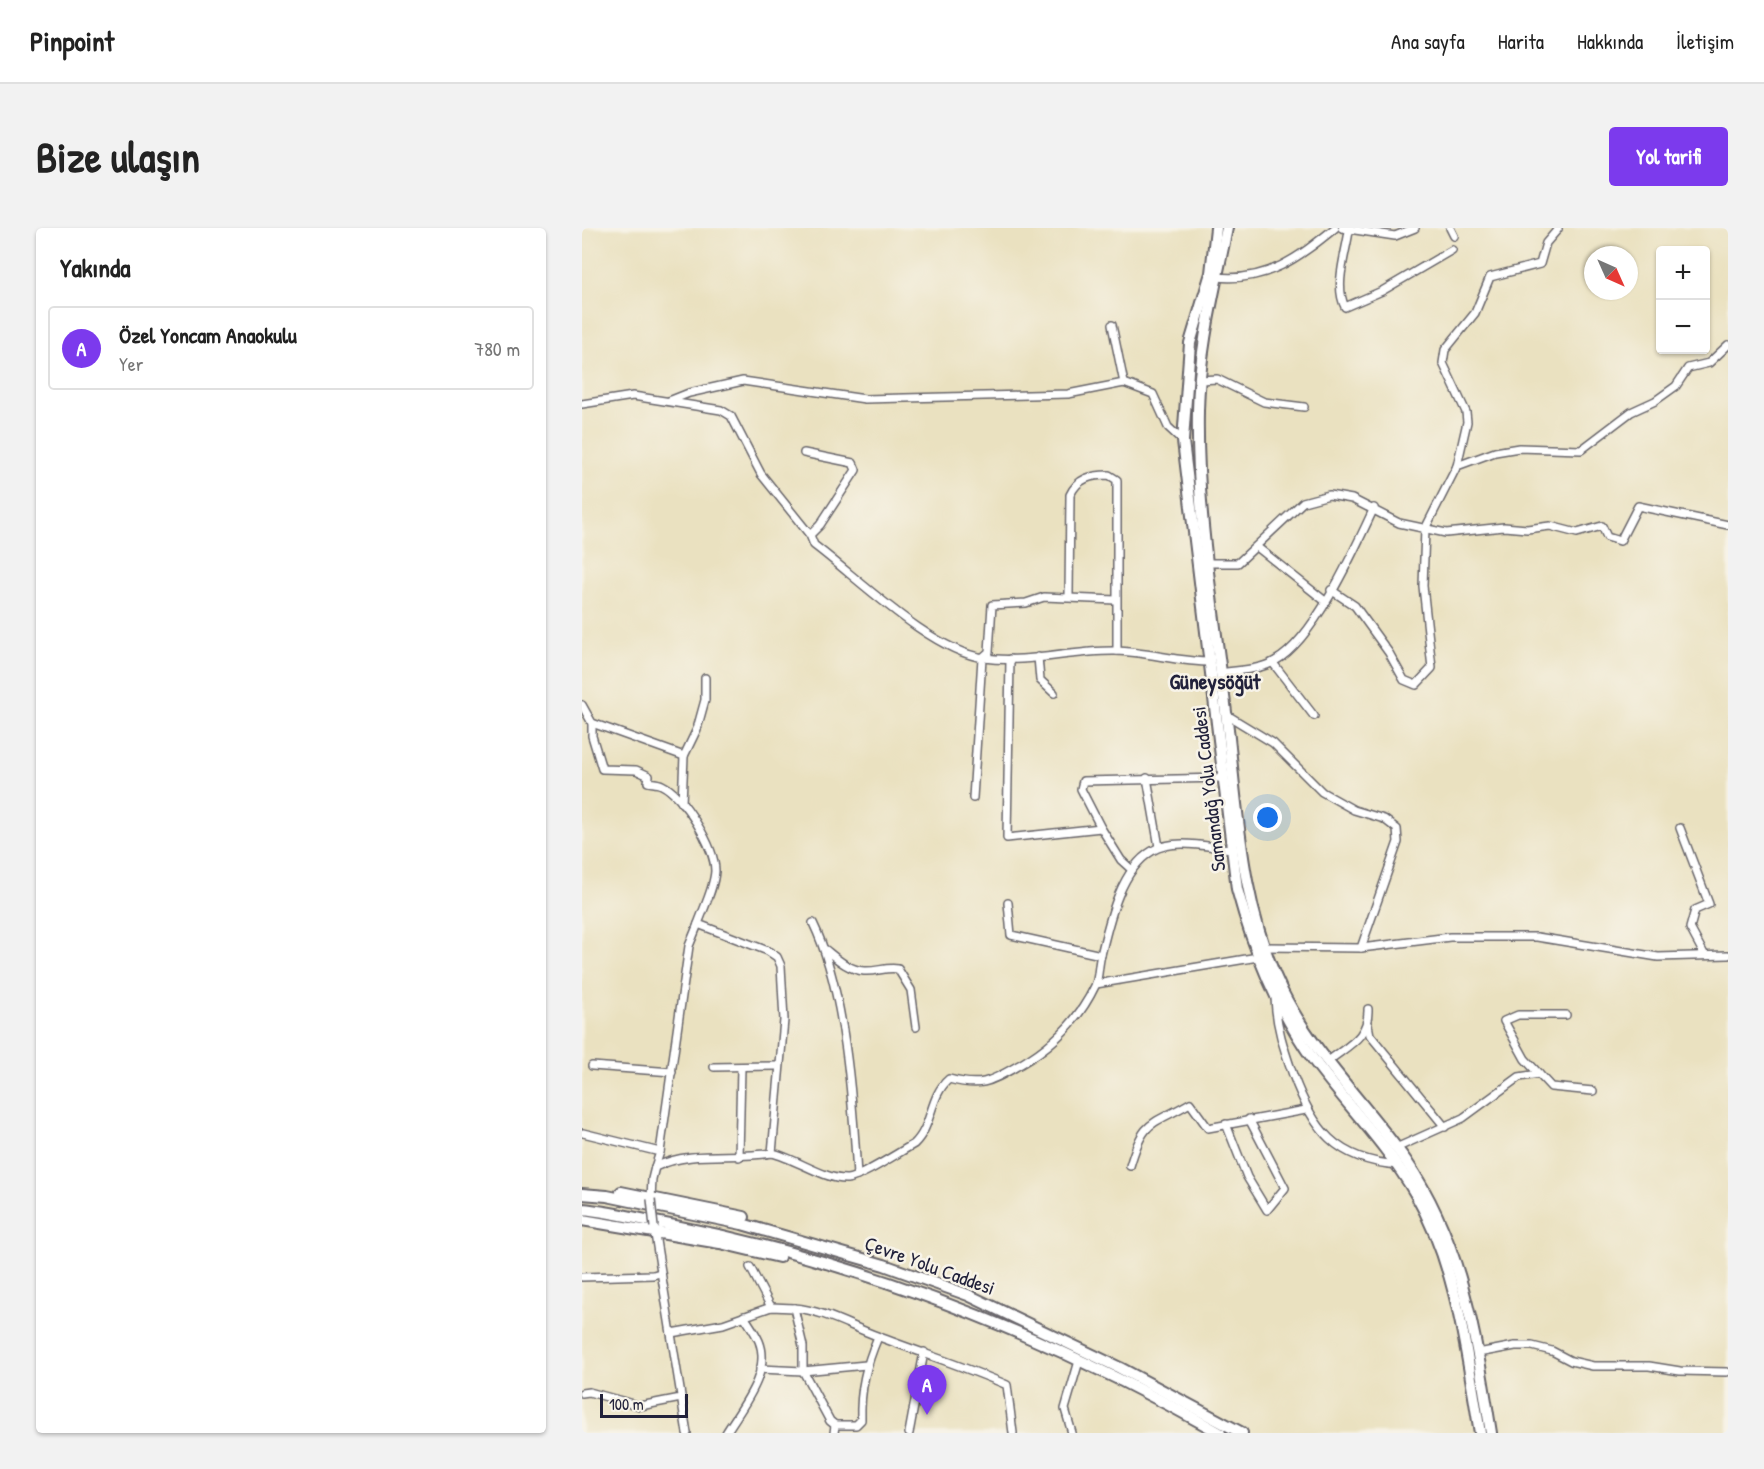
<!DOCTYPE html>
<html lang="tr">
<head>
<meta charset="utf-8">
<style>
	:root { --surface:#fff; --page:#f2f2f2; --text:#222; --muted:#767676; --line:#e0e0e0; --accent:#7c3aed }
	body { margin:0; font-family:"Patrick Hand",sans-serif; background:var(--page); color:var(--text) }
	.controls { position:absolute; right:18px; top:18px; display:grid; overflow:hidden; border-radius:6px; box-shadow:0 2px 4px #0004 }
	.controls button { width:54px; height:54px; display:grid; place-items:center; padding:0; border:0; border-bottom:2px solid var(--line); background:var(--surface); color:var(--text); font:30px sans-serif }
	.compass { position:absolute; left:1002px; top:18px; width:54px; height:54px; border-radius:50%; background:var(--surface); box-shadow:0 2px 4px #0004; rotate:135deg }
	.scale { position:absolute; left:18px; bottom:15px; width:88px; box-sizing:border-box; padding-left:6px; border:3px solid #22223b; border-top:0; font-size:16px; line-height:21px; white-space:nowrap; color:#22223b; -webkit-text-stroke:4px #f7f3e8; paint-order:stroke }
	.you { position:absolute; left:686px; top:590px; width:21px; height:21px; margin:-15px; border:4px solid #fff; border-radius:50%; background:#1a73e8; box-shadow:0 0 0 9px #1a73e833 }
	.badge { display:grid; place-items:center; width:39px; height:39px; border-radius:50%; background:var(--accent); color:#fff; font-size:20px; font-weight:700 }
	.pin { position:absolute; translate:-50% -50px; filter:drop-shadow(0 2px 3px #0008) }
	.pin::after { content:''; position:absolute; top:32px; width:21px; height:18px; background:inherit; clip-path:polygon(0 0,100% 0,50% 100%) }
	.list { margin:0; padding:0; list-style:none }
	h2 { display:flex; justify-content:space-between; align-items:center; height:78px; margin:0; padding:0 24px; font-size:26px }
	h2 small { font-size:20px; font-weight:400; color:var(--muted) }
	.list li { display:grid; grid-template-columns:39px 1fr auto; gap:18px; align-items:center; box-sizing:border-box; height:84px; margin:0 12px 12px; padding:0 12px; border:2px solid var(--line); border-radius:6px }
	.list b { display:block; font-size:22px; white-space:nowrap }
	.list p { margin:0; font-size:20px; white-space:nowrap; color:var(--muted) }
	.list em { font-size:20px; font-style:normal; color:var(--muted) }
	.map { position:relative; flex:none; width:1146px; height:1205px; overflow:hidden; border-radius:6px }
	header { display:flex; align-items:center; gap:36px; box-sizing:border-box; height:84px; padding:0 30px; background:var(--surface); border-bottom:2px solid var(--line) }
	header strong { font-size:28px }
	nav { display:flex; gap:33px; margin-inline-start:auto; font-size:21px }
	.intro { display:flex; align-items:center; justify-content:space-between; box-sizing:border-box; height:144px; padding:0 36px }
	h1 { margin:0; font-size:42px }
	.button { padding:15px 27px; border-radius:6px; background:var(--accent); color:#fff; font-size:21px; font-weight:700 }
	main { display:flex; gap:36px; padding:0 36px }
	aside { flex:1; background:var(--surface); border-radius:6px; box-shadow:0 2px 4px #0004 }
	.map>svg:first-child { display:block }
</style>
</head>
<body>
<header>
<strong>Pinpoint</strong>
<nav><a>Ana sayfa</a><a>Harita</a><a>Hakkında</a><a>İletişim</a></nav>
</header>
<div class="intro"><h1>Bize ulaşın</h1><a class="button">Yol tarifi</a></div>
<main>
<aside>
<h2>Yakında<small></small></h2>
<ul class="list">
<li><span class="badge">A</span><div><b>Özel Yoncam Anaokulu</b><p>Yer</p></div><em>780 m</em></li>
</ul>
</aside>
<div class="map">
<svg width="1146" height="1205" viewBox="0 0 1146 1205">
	<rect width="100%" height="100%" fill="#f7f3e8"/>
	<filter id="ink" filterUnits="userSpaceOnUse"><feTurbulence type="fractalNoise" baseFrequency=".0167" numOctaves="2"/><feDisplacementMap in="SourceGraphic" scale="12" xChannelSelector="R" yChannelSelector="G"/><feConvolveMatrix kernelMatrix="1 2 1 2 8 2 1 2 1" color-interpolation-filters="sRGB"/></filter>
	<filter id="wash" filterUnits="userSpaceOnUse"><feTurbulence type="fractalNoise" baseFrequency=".008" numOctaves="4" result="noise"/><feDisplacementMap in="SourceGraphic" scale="24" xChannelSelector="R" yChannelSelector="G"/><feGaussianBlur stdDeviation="1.35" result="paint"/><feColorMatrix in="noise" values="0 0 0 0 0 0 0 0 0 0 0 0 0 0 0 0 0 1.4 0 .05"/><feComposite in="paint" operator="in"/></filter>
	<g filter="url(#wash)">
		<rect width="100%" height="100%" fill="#eae1c0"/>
	</g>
	<g filter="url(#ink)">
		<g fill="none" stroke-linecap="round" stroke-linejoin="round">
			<g stroke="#68656a" stroke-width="10">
				<g id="minor">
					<polyline points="760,0 813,8 833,0"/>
					<polyline points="868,0 872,8"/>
					<path d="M767 3C764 25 752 58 763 79L800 63 870 22"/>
					<path d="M635 49C685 54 716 30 753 0"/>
					<polyline points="530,97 542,155"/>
					<polyline points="618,152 635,151 682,174 722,179"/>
					<polyline points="87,173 107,165 161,153 283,171 486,166 542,155 571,166 586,199 601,213"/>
					<path d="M0 176 51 168 139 182 149 188 179 246 228 307 232 317C276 350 349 423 402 430 446 436 490 422 534 423 566 424 597 434 629 434"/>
					<polyline points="222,225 271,235 274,242 238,297 228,307"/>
					<polyline points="875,238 913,224 937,220 999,222 1049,184 1073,173 1094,158 1106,140 1127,135 1146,117"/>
					<polyline points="675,319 743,373"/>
					<polyline points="626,335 656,335 721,274 747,267 770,271 817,295 864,305 922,299 945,301 968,298 995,305 1020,298 1025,309 1038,313 1056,278 1146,297"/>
					<polyline points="749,362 773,378 807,425 822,452 834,457 850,440 841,358 843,301 875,238 885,194 884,184 861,135 863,122 893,85 908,49 958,36 964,15 976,1"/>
					<path d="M487 368 488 267C496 250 509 247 527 247L535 252V423"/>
					<polyline points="456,429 458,452 472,465"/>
					<polyline points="428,431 425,610 519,600 539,632 550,642"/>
					<polyline points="691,435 732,488"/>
					<path d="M639 445C656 442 678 442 693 433 732 412 773 321 792 280"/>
					<polyline points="0,477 10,495 102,528"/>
					<polyline points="645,487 691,515 740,564 772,582 802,591 815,601 816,614 779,720"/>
					<path d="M10 495V508L20 541 54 542 67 548 66 554C70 555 76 555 80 557 101 567 133 619 133 643 132 660 122 679 116 696L186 723 195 729 199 738 202 792 190 925C150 932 110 921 73 939L70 951 69 971"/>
					<polyline points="565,550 577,619"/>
					<polyline points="391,570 400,430 407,424 410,377 444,375 462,369 534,372"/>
					<polyline points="100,575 102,528 115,501 123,472 123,450"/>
					<polyline points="519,600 499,561 501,553 642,550"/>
					<polyline points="1098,600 1127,676 1113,682 1108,700 1122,726"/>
					<polyline points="426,675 429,707 519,727"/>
					<path d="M231 695C263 761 271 875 275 948"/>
					<polyline points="683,719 779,720 868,709 955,709 1076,729 1146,727"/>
					<path d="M244 722C255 731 267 742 282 743 294 744 304 739 316 741L329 762 334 799"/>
					<polyline points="514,756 676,729"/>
					<path d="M693 770C694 798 702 821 711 847 731 901 753 932 816 937"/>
					<polyline points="984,787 936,787 922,793 943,831 969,859 1011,863"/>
					<polyline points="786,797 788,807 863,899"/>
					<path d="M745 834C766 817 787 810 786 781"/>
					<polyline points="10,838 90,844"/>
					<polyline points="132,839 197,838"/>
					<polyline points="644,896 665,949 685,982 703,960 667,891"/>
					<polyline points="1,905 78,924 73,939"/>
					<polyline points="814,920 881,890 937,849 957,846"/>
					<polyline points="78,924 107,718 116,696"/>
					<path d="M190 925C213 930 243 952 265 951 278 950 317 924 332 916 351 898 347 868 367 851 401 860 409 853 439 836 470 818 497 792 513 758 517 750 516 737 519 727 527 694 538 642 570 623 591 610 627 619 650 621"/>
					<polyline points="157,929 159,839"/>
					<path d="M548 938C562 890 569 898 608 875L626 900 724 882"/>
					<polyline points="72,1000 105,1205"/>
					<polyline points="168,1039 189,1079"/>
					<polyline points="0,1049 71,1047 78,1045"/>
					<path d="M212 1080C241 1082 268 1098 295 1108 339 1125 382 1138 425 1157L431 1205"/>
					<polyline points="89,1105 141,1096 189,1079 212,1080 221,1118 221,1143 248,1193 253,1197 252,1205"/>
					<polyline points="896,1125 933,1118 950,1118 970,1123 989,1133 1011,1138 1067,1138 1098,1143 1145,1144"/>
					<polyline points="178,1141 221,1143 284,1137"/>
					<polyline points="0,1165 7,1164 58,1178 99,1170"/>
					<path d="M253 1197H274L279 1192C278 1161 284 1137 296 1109"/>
					<path d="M144 1205C159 1180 190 1144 177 1113 173 1104 167 1096 162 1088"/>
					<polyline points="327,1205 342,1124"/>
					<polyline points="490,1205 483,1181 497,1133"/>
				</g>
			</g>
			<g stroke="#68656a" stroke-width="14">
				<g id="highway">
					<path d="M634 0 629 45 608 115 601 213 655 661C672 724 695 781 733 834 766 878 805 917 833 965 875 1038 884 1123 898 1205"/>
					<path d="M645 0C633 60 617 121 616 183 614 289 634 396 646 501 656 590 660 681 700 763 732 827 783 875 824 933 880 1014 894 1110 909 1205"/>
					<polyline points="39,964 162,989"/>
					<polyline points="0,966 25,968 160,996 302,1037 386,1067 538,1140 660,1205"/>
					<path d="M0 981C33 984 65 993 98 999 288 1036 470 1110 638 1205"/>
					<polyline points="0,992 138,1015 197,1029"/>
				</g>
			</g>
			<use href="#minor" stroke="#fff" stroke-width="7"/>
			<use href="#highway" stroke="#fff" stroke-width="10"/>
			<g stroke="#68656a" stroke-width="10" stroke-linecap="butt">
				<polyline id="minor-bridge" points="69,971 72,999"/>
			</g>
			<use href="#minor-bridge" stroke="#fff" stroke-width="7"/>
		</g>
	</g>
	<g text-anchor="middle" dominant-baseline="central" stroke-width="5" stroke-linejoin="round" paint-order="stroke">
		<g font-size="20" fill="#22223b" stroke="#f7f3e8">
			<text transform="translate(626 561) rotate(-97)">Samandağ Yolu Caddesi</text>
			<text transform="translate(348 1037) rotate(20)">Çevre Yolu Caddesi</text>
		</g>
		<g font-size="22" font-weight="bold" fill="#22223b" stroke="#f7f3e8">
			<text x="633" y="453">Güneysöğüt</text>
		</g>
	</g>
</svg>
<div class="controls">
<button>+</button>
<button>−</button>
</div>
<svg class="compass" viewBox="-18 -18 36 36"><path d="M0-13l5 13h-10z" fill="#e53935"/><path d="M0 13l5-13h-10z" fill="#767676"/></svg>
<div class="scale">100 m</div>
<div class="you"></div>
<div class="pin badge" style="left:345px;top:1187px">A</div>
</div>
</main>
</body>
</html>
